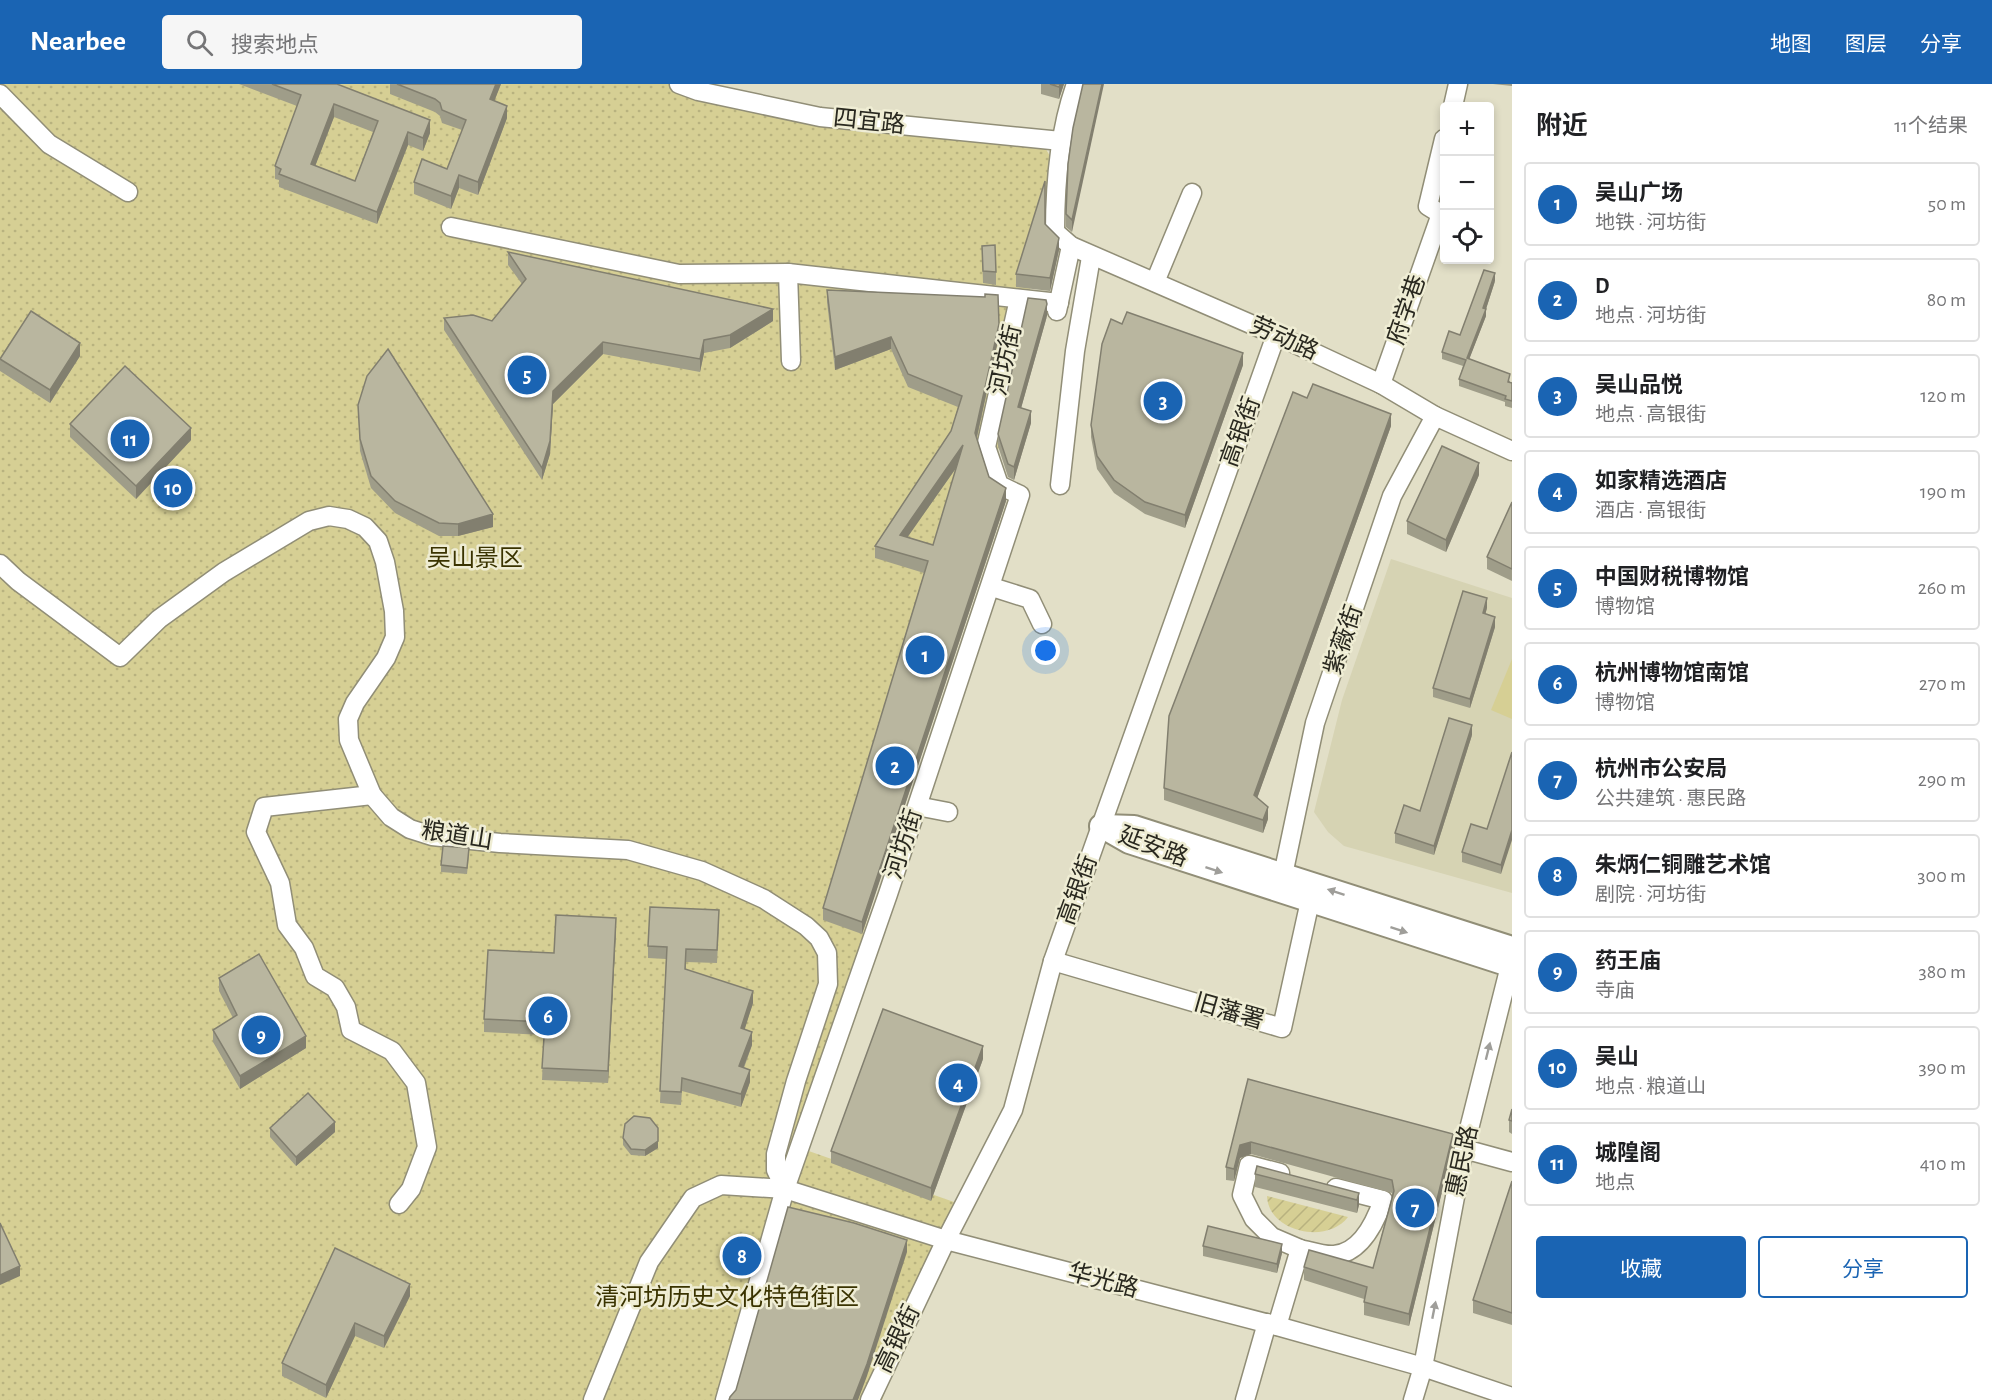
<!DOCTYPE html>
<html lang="zh">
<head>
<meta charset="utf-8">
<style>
	:root { --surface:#fff; --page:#f6f6f6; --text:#202124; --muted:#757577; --line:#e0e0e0; --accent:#1a64b3 }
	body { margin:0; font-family:"Alegreya Sans","Noto Sans SC",sans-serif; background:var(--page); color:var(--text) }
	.controls { position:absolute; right:18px; top:18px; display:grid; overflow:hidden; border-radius:6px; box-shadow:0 3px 9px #0003 }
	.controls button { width:54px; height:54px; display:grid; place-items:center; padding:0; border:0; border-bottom:2px solid var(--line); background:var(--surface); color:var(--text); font:30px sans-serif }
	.you { position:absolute; left:1046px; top:567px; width:21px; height:21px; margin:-15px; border:4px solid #fff; border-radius:50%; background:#1a73e8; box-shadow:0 0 0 9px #1a73e833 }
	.badge { display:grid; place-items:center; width:39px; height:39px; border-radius:50%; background:var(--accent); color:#fff; font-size:20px; font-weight:700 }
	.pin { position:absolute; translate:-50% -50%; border:3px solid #fff; box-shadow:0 2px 6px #0006 }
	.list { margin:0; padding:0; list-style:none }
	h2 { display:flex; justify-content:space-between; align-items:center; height:78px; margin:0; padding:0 24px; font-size:26px }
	h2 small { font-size:20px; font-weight:400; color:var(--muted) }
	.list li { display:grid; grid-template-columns:39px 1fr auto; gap:18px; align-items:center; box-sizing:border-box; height:84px; margin:0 12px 12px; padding:0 12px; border:2px solid var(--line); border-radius:6px }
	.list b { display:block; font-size:22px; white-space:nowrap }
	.list p { margin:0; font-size:20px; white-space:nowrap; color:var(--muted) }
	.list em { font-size:20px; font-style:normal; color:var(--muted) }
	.actions { display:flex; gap:12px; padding:18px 24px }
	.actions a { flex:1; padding:14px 0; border:2px solid var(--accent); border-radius:6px; text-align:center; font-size:21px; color:var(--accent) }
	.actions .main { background:var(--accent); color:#fff }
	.icon { flex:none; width:33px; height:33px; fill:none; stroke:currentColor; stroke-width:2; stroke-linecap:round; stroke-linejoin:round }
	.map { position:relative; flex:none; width:1512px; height:1316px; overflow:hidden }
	header { display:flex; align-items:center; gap:36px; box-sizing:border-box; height:84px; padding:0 30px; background:var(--accent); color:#fff }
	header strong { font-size:28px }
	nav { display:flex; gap:33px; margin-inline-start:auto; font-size:21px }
	.search { width:420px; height:54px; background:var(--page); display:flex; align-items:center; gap:15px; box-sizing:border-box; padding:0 21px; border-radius:6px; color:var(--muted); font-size:22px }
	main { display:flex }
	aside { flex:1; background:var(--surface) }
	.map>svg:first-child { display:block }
</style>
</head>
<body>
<header>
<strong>Nearbee</strong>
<div class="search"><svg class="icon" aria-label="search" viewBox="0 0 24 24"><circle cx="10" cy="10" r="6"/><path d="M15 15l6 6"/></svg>搜索地点</div>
<nav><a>地图</a><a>图层</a><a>分享</a></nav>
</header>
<main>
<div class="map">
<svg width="1512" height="1316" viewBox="0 0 1512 1316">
	<defs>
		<pattern id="park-dots" width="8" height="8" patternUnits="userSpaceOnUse" patternTransform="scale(1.5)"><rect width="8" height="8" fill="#d6cf94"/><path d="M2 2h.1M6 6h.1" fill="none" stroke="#b8b27f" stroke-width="1.8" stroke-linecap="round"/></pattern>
		<pattern id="garden-furrows" width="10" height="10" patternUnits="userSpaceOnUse" patternTransform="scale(1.5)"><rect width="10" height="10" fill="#d6cf94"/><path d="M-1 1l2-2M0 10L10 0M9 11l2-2" fill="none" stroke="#b8b27f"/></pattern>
	</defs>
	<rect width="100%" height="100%" fill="#e2dfc7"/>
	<polygon fill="#d6d3b3" points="1391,475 1512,514 1512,809 1344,762 1328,748 1314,728 1342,616"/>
	<polygon fill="url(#park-dots)" points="0,0 683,0 763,27 1039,53 1051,74 1013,313 803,1065 954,1118 882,1316 0,1316"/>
	<path fill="url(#garden-furrows)" d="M1267 1112 1348 1133C1327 1161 1268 1148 1267 1112Z"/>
	<polygon fill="#d6cf94" points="1512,575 1512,635 1491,626"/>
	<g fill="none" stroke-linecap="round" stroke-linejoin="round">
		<g stroke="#918e77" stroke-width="21">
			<g id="minor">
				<polyline points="679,0 698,7 820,33 1061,57"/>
				<path d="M1076 0C1059 47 1055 98 1055 148L1071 162 1276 251 1381 300 1435 332 1512 367"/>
				<polyline points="0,10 49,60 128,108"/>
				<polyline points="1453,22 1458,0"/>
				<polyline points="451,143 679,190 788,189 1059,219"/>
				<polyline points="788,189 791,277"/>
				<polyline points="1155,198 1192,109"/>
				<polyline points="1057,227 1071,162"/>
				<polyline points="1381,300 1441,130 1428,122 1444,55"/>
				<polyline points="1060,401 1075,267 1091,173"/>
				<polyline points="0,480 18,497 120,573 159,535 224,488 309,437 329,432 348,435 365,443 378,457 385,478 394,527 395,553 386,574 355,619 348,635 349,656 372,711 391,733 410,745 432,752 500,759 628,766 702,787 764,815 806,842 819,854 827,869 828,900 796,997 776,1070 776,1086 785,1105"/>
				<polyline points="992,503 1030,515 1042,540"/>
				<polyline points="372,711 264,723 256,748 280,799 287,841 304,864 315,892 335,904 346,923 351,946 392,967 416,999 427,1063 411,1105 399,1120"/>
				<polyline points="922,723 948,728"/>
				<polyline points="1283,791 1315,639 1392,412 1435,332"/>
				<polyline points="1053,877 1282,944 1310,817"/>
				<polyline points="1464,1065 1512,1078"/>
				<polyline points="1280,1089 1249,1081 1242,1111 1254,1135 1272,1153 1300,1165"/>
				<path d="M1277 1242 1300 1165C1310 1167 1324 1172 1334 1171 1361 1169 1375 1139 1383 1116L1336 1104"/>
				<polyline points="593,1316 649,1178 693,1114 721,1101 785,1105 946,1156 1277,1242 1423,1283 1512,1313"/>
				<polyline points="725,1316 785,1105 888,810 1020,411 999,401 986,363 1019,215"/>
				<polyline points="870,1316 946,1156 1013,1026 1053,877 1276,251"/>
				<polyline points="1245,1316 1267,1239"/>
				<polyline points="1413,1316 1423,1283 1464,1065 1512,874"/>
			</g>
		</g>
		<g stroke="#918e77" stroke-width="26">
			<g id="major">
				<polyline points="1101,742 1129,758 1512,882"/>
				<polyline points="1103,742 1134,743 1512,864"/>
			</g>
		</g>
		<use href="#minor" stroke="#fff" stroke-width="18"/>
		<use href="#major" stroke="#fff" stroke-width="22"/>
	</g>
	<g fill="#9f9d89" fill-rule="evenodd">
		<path d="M239 0H337L430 49 423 67 408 61 377 140 279 103V96L275 95V82L297 22ZM334 33 373 48 355 97 315 82Z"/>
		<polygon points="390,0 501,0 494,17 507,34 478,111 459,104 451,125 414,110 414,98 447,85 462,46 442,39 440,32 435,28 390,10"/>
		<polygon points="1041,0 1064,0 1059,15 1041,10"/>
		<polygon points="1083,0 1072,148 1066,143 1066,130"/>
		<polygon points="1493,0 1512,0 1512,2"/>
		<polygon points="1045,140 1059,166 1050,207 1016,203 1016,190"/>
		<polygon points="982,162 996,188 996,201 983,199"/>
		<polygon points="508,168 773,237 730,264 704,269 700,288 603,270 553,320 550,370 542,396 444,246 444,234 492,237 522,200 508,181"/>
		<polygon points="1495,197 1486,225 1486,232 1469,275 1510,297 1510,298 1512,299 1512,324 1505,322 1505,318 1459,302 1459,295 1463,282 1442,275 1442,268 1460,251"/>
		<path d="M827 206 999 252 977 354 989 393 1006 417 862 850 823 836V824L924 489 875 474V462L951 347 958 323 908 303 891 265 835 286 827 218ZM957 383 933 461 907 453Z"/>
		<polygon points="1047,232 1021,324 1031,339 1014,396 1008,393 998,362 998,350"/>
		<polygon points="1122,240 1243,281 1185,444 1145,430 1114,409 1097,385 1091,353 1091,341"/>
		<polygon points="80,272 50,319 0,287 0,275"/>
		<polygon points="1307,314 1391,342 1257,714 1268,735 1263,749 1164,716 1164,704"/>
		<polygon points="358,321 493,443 458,452 439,452 395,429 371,404 360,367"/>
		<polygon points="70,340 191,356 136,415 70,353"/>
		<polygon points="1479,391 1446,468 1407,450 1407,437"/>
		<polygon points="1512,418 1512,497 1487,485 1487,473"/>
		<polygon points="1487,524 1485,530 1495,543 1470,624 1433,613 1433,604"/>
		<polygon points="1472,651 1434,771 1395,759 1395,749 1420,727"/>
		<polygon points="1512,668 1501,790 1462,778 1462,768 1487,745"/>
		<polygon points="469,771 467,790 441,788 441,781"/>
		<polygon points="719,839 717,879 686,878 686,885 753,919 744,946 752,961 744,984 750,998 741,1023 682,1007 681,1021 660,1019 666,875 648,874 648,862"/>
		<polygon points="616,846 608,999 542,996 544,951 484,948 484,935 554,869"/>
		<polygon points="219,894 306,964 240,1005 213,958 213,946 233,934 219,907"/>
		<polygon points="983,975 931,1117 831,1079 831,1067"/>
		<polygon points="1248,995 1453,1063 1409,1242 1364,1231 1364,1215 1304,1196 1304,1183 1373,1184 1392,1112 1392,1109 1251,1070 1240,1074 1234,1097 1226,1096 1226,1083"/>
		<polygon points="1512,1025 1512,1050 1509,1048 1509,1036"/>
		<polygon points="270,1044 335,1048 296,1082 270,1053"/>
		<polygon points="658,1044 658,1064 645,1072 631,1071 623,1061 623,1054"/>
		<polygon points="1255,1090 1359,1109 1359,1121 1357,1129 1255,1103"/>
		<polygon points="1512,1097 1512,1241 1473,1229 1473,1216"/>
		<polygon points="1203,1162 1282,1169 1277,1189 1203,1172"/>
		<polygon points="335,1164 410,1212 384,1264 355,1252 326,1314 282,1292 282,1279"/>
	</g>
	<g fill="#827f6f">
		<polygon points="496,0 501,0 490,28 490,15"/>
		<polygon points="1060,0 1064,0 1059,15 1059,3"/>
		<polygon points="1102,0 1104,0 1072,148 1072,136"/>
		<polygon points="334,20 334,33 311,93 311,80"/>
		<polygon points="507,22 507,34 478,111 478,98"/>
		<polygon points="430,36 430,49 423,67 423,54"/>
		<polygon points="408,48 408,61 377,140 377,128"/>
		<polygon points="459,91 459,104 451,125 451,112"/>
		<polygon points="1059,154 1059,166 1050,207 1050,194"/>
		<polygon points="1495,189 1495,197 1486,225 1486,232 1467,281 1467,274"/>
		<polygon points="1047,220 1047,232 1018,335 1018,323"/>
		<polygon points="773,225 773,237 730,264 730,251"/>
		<polygon points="999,240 999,252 975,361 975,349"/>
		<polygon points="891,253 891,265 835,286 835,273"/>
		<polygon points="704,256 704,269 700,288 700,275"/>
		<polygon points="603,258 603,270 553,320 550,370 542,396 542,384 553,307"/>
		<polygon points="80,259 80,272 50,319 50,306"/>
		<polygon points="1243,269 1243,281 1185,444 1185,431"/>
		<polygon points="1031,327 1031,339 1014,396 1014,383"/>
		<polygon points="1391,330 1391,342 1254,723 1254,711"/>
		<polygon points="191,344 191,356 136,415 136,402"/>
		<polygon points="963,361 963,374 900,464 900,451"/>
		<polygon points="1479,379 1479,391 1446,468 1446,456"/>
		<polygon points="1006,404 1006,417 862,850 862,838"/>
		<polygon points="493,430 493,443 458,452 458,440"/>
		<polygon points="1487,514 1487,524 1483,539 1483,529"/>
		<polygon points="1495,533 1495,543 1470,624 1470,615"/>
		<polygon points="1472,641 1472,651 1434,771 1434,762"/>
		<polygon points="1268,723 1268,735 1263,749 1263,736"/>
		<polygon points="1512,746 1512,756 1501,790 1501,781"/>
		<polygon points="616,834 616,846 608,999 608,987"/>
		<polygon points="753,907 753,919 741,957 741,944"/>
		<polygon points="752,948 752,961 739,995 739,982"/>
		<polygon points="306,952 306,964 240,1005 240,992"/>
		<polygon points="983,962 983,975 931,1117 931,1104"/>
		<polygon points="750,986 750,998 741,1023 741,1010"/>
		<polygon points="335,1038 335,1048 296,1082 296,1073"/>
		<polygon points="1453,1050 1453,1063 1409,1242 1409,1230"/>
		<polygon points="658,1057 658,1064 645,1072 645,1066"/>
		<polygon points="1251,1058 1251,1070 1240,1074 1234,1097 1234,1085 1240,1061"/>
		<polygon points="1359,1109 1359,1121 1357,1129 1357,1116"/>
		<polygon points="907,1156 907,1168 867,1292 858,1316 853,1316"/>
		<polygon points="1282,1160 1282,1169 1277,1189 1277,1180"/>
		<polygon points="20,1182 20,1192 0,1201 0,1191"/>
		<polygon points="410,1200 410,1212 384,1264 384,1252"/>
		<polygon points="355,1239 355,1252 326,1314 326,1301"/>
	</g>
	<g fill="#b9b69f" stroke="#827f6f" stroke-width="1.5" fill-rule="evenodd">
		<path d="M272 0H337L430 36 423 54 408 48 377 128 279 90 281 85 275 82 301 11ZM334 20 378 37 355 97 311 80Z"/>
		<polygon points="397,0 496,0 490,15 507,22 478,98 459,91 451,112 414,98 422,75 447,85 466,36 442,26 440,19 435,15"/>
		<polygon points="1050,0 1060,0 1059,3"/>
		<polygon points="1083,0 1102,0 1072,136 1066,130 1068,80 1073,44"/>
		<polygon points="1045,97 1045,140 1059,154 1050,194 1016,190"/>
		<polygon points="995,161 996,188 983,187 982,162"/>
		<polygon points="508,168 773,225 730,251 704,256 700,275 603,258 553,307 550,357 542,384 444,234 473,231 492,237 526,195"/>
		<polygon points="1484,186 1495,189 1483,224 1486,225 1467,274 1510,290 1508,298 1512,299 1512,317 1505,315 1506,312 1459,295 1466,276 1442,268 1449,247 1460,251"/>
		<path d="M827 206 985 213V210L998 211 999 240 975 349 989 393 1006 404 862 838 823 824 928 477 875 462 951 347 962 312 908 290 891 253 835 273ZM963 361 933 461 900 451Z"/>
		<polygon points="1028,214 1046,216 1047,220 1018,323 1031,327 1014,383 1008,380 998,350"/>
		<polygon points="31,227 80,259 50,306 0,275"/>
		<polygon points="1127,228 1243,269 1185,431 1145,418 1114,396 1097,372 1091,341 1102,260 1111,235 1122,240"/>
		<polygon points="388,265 493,430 458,440 439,439 395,417 371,392 360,355 358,321 367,292"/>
		<polygon points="125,282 191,344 136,402 70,340"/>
		<polygon points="1313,300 1391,330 1254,711 1268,723 1263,736 1164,704 1169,632 1293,308 1307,314"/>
		<polygon points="1442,362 1479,379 1446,456 1407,437"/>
		<polygon points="1512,418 1512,485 1487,473"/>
		<polygon points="1463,507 1487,514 1483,529 1495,533 1470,615 1433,604"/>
		<polygon points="1449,634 1472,641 1434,762 1395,749 1404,721 1420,727"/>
		<polygon points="1512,668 1512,746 1501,781 1462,768 1471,740 1487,745"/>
		<polygon points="443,762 469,764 467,784 441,781"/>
		<polygon points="650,823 719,826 717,866 686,865 685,885 753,907 741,944 752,948 739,982 750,986 741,1010 682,994 681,1008 660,1007 667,863 648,862"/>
		<polygon points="556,831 616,834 608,987 542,984 545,938 484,935 488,866 554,869"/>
		<polygon points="259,870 306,952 240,992 213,946 237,931 219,894"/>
		<polygon points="883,925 983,962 931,1104 831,1067"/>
		<polygon points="1248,995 1453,1050 1409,1230 1364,1218 1367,1203 1304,1183 1309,1166 1373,1184 1394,1107 1392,1096 1251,1058 1240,1061 1234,1085 1226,1083"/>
		<polygon points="308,1009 335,1038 296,1073 270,1044"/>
		<polygon points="1512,1025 1512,1037 1509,1036"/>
		<polygon points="634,1032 650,1034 658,1044 658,1057 645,1066 631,1065 623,1054 625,1040"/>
		<polygon points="1257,1082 1359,1109 1357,1116 1255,1090"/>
		<polygon points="1512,1097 1512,1229 1473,1216"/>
		<polygon points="788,1123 854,1139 907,1156 867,1280 853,1316 729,1316 730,1313 736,1306"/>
		<polygon points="0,1139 20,1182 0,1191"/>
		<polygon points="1208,1142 1282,1160 1277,1180 1203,1162"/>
		<polygon points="335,1164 410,1200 384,1252 355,1239 326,1301 282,1279"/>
	</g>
	<defs><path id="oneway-solid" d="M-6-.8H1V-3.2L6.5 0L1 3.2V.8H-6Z" transform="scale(1.5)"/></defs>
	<g fill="#9f9e9a">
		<use href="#oneway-solid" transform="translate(1214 786) rotate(18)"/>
		<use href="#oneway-solid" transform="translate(1336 808) rotate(-162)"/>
		<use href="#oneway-solid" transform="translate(1399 846) rotate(18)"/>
		<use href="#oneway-solid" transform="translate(1488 967) rotate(-76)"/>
		<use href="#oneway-solid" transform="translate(1434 1226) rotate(-79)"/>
	</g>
	<g text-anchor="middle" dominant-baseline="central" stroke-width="5" stroke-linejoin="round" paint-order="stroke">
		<g font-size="24" fill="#29281f" stroke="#efedd4">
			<text transform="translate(869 38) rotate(6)">四宜路</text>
			<text transform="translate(1407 226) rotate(-71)">府学巷</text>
			<text transform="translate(1284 255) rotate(24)">劳动路</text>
			<text transform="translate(1006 276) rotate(-77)">河坊街</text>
			<text transform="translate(1241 348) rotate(-70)">高银街</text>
			<text transform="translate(1344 556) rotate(-71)">紫薇街</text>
			<text transform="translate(457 752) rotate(9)">粮道山</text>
			<text transform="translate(904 760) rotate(-72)">河坊街</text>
			<text transform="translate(1153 763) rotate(21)">延安路</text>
			<text transform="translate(1078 806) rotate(-70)">高银街</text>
			<text transform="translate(1229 928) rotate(16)">旧藩署</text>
			<text transform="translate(1463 1077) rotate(-78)">惠民路</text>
			<text transform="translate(1103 1197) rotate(15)">华光路</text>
			<text transform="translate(898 1255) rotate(-64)">高银街</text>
		</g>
		<g font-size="24" fill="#3a3300" stroke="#efedd4">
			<text x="475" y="475">吴山景区</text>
			<text x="727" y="1214">清河坊历史文化特色街区</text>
		</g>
	</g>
</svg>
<div class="controls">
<button>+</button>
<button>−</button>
<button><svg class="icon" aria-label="locate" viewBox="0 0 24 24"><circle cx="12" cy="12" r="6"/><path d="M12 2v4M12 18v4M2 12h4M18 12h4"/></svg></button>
</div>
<div class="you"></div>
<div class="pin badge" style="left:925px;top:571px">1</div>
<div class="pin badge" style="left:895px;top:682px">2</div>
<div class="pin badge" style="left:1163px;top:317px">3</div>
<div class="pin badge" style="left:958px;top:999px">4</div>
<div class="pin badge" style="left:527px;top:291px">5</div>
<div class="pin badge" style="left:548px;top:932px">6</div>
<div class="pin badge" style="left:1415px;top:1124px">7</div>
<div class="pin badge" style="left:742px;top:1172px">8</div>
<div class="pin badge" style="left:261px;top:951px">9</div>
<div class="pin badge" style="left:173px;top:404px">10</div>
<div class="pin badge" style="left:130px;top:355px">11</div>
</div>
<aside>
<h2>附近<small>11个结果</small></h2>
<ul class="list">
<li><span class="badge">1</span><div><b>吴山广场</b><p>地铁 · 河坊街</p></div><em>50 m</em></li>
<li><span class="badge">2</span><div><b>D</b><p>地点 · 河坊街</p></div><em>80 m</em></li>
<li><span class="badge">3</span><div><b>吴山品悦</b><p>地点 · 高银街</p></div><em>120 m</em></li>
<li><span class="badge">4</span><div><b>如家精选酒店</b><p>酒店 · 高银街</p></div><em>190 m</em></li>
<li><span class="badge">5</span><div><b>中国财税博物馆</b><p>博物馆</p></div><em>260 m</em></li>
<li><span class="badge">6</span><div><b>杭州博物馆南馆</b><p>博物馆</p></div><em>270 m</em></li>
<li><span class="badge">7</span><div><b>杭州市公安局</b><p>公共建筑 · 惠民路</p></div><em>290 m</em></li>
<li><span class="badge">8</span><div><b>朱炳仁铜雕艺术馆</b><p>剧院 · 河坊街</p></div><em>300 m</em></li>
<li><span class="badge">9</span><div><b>药王庙</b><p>寺庙</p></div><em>380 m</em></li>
<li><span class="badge">10</span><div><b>吴山</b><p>地点 · 粮道山</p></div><em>390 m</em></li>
<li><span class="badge">11</span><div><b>城隍阁</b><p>地点</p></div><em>410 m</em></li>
</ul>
<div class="actions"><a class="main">收藏</a><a>分享</a></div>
</aside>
</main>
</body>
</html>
